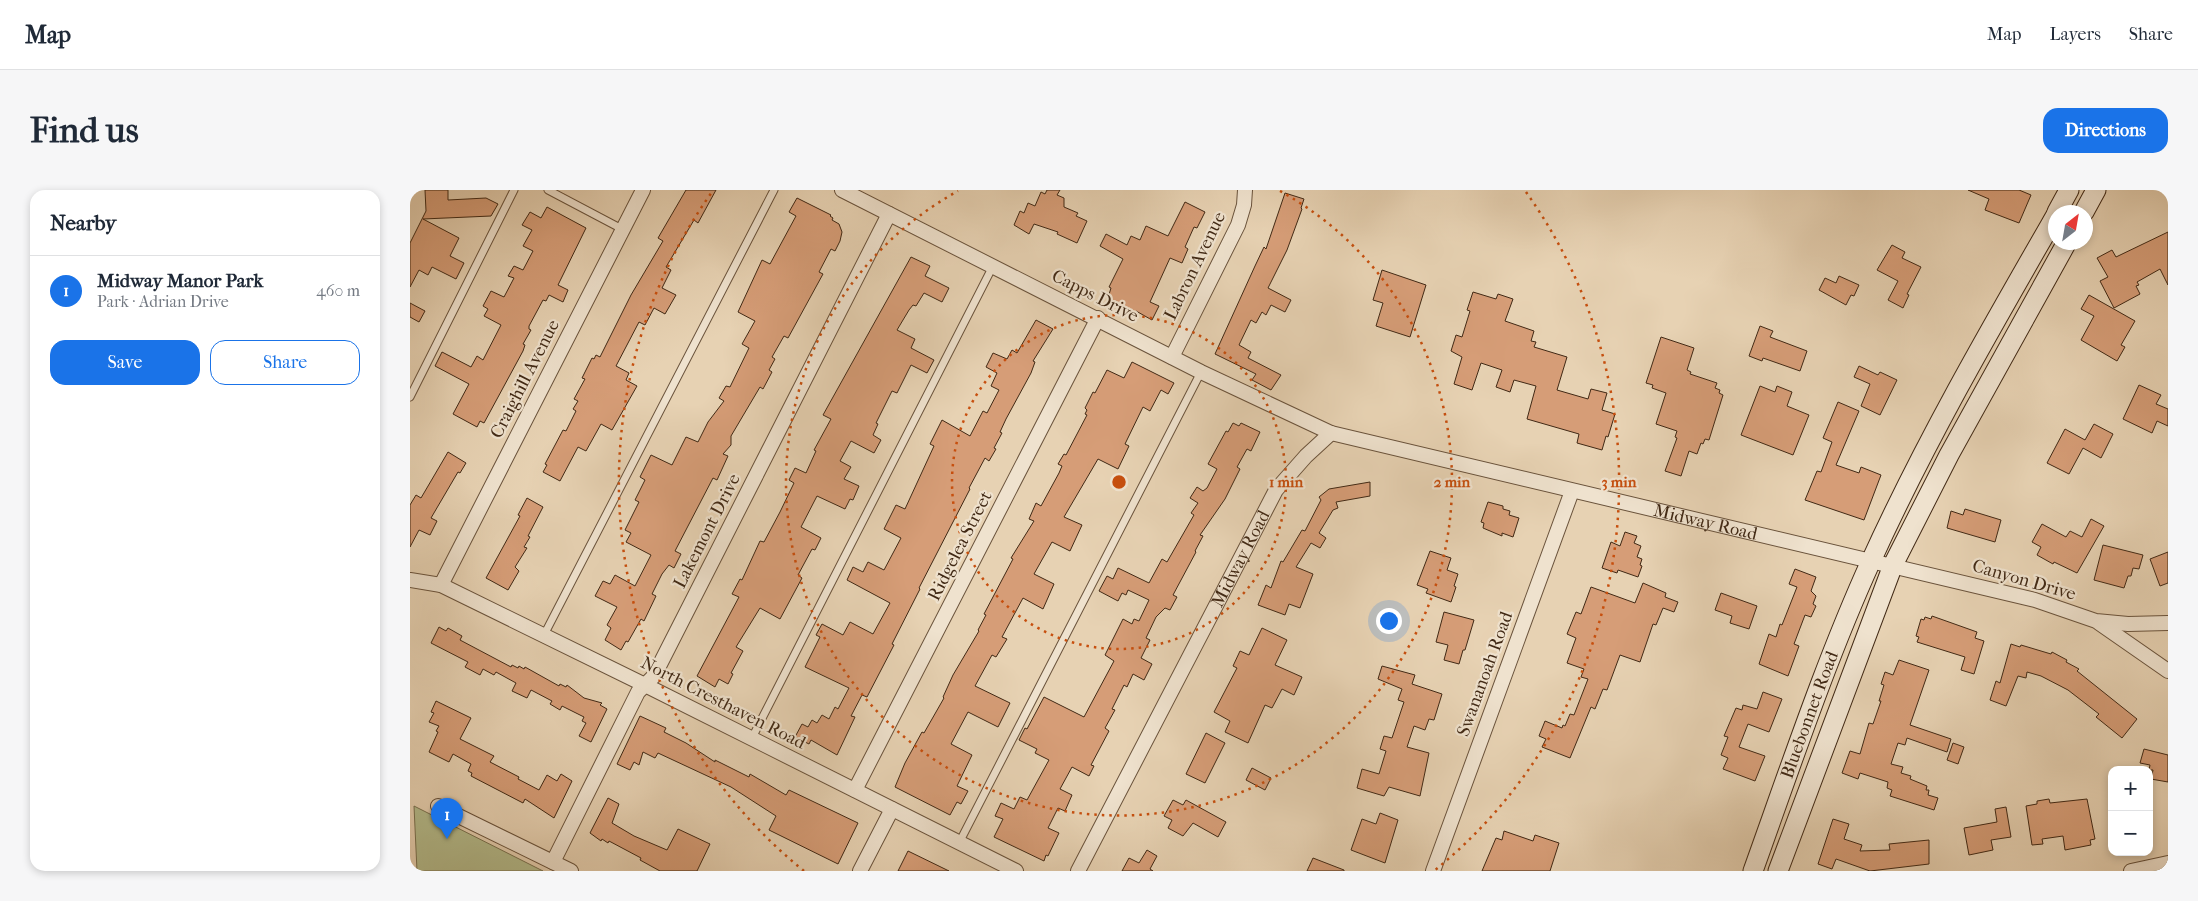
<!DOCTYPE html>
<html lang="en">
<head>
<meta charset="utf-8">
<style>
	:root { --surface:#fff; --page:#f6f6f7; --text:#1f2937; --muted:#747a83; --line:#e0e1e3; --accent:#1a73e8 }
	body { margin:0; font-family:"IM FELL French Canon",serif; background:var(--page); color:var(--text) }
	.controls { position:absolute; right:15px; bottom:15px; display:grid; overflow:hidden; border-radius:10px; box-shadow:0 2px 8px #0003 }
	.controls button { width:45px; height:45px; display:grid; place-items:center; padding:0; border:0; border-bottom:1px solid var(--line); background:var(--surface); color:var(--text); font:25px sans-serif }
	.compass { position:absolute; left:1638px; top:15px; width:45px; height:45px; border-radius:50%; background:var(--surface); box-shadow:0 2px 8px #0003; rotate:31deg }
	.you { position:absolute; left:978px; top:430px; width:18px; height:18px; margin:-12px; border:4px solid #fff; border-radius:50%; background:#1a73e8; box-shadow:0 0 0 8px #1a73e833 }
	.badge { display:grid; place-items:center; width:32px; height:32px; border-radius:50%; background:var(--accent); color:#fff; font-size:16px; font-weight:700 }
	.pin { position:absolute; translate:-50% -41px; filter:drop-shadow(0 1px 2px #0008) }
	.pin::after { content:''; position:absolute; top:26px; width:18px; height:15px; background:inherit; clip-path:polygon(0 0,100% 0,50% 100%) }
	.list { margin:0; padding:0; list-style:none }
	h2 { display:flex; justify-content:space-between; align-items:center; height:65px; margin:0; padding:0 20px; font-size:21px }
	h2 small { font-size:16px; font-weight:400; color:var(--muted) }
	.list li { display:grid; grid-template-columns:32px 1fr auto; gap:15px; align-items:center; box-sizing:border-box; height:70px; padding:0 20px; border-top:1px solid var(--line) }
	.list b { display:block; font-size:19px; white-space:nowrap }
	.list p { margin:0; font-size:16px; white-space:nowrap; color:var(--muted) }
	.list em { font-size:16px; font-style:normal; color:var(--muted) }
	.actions { display:flex; gap:10px; padding:15px 20px }
	.actions a { flex:1; padding:11px 0; border:1px solid var(--accent); border-radius:15px; text-align:center; font-size:18px; color:var(--accent) }
	.actions .main { background:var(--accent); color:#fff }
	.map { position:relative; flex:none; width:1758px; height:681px; overflow:hidden; border-radius:15px }
	header { display:flex; align-items:center; gap:30px; box-sizing:border-box; height:70px; padding:0 25px; background:var(--surface); border-bottom:1px solid var(--line) }
	header strong { font-size:24px }
	nav { display:flex; gap:28px; margin-inline-start:auto; font-size:18px }
	.intro { display:flex; align-items:center; justify-content:space-between; box-sizing:border-box; height:120px; padding:0 30px }
	h1 { margin:0; font-size:35px }
	.button { padding:12px 22px; border-radius:15px; background:var(--accent); color:#fff; font-size:18px; font-weight:700 }
	main { display:flex; gap:30px; padding:0 30px }
	aside { flex:1; background:var(--surface); border-radius:15px; box-shadow:0 2px 8px #0003 }
	.map>svg:first-child { display:block }
</style>
</head>
<body>
<header>
<strong>Map</strong>
<nav><a>Map</a><a>Layers</a><a>Share</a></nav>
</header>
<div class="intro"><h1>Find us</h1><a class="button">Directions</a></div>
<main>
<aside>
<h2>Nearby<small></small></h2>
<ul class="list">
<li><span class="badge">1</span><div><b>Midway Manor Park</b><p>Park · Adrian Drive</p></div><em>460 m</em></li>
</ul>
<div class="actions"><a class="main">Save</a><a>Share</a></div>
</aside>
<div class="map">
<svg width="1758" height="681" viewBox="0 0 1758 681">
	<rect width="100%" height="100%" fill="#e7d2b3"/>
	<filter id="stains"><feTurbulence type="fractalNoise" baseFrequency=".004" numOctaves="4"/><feColorMatrix values="0 0 0 0 .2 0 0 0 0 .09 0 0 0 0 .02 0 0 0 .5 -.17"/></filter>
	<radialGradient id="worn" r=".72"><stop offset=".6" stop-color="#630" stop-opacity="0"/><stop offset="1" stop-color="#630" stop-opacity=".3"/></radialGradient>
	<polygon fill="#b4bc8d" stroke="#7a7251" points="4,616 133,681 7,681"/>
	<g fill="#d69d77" stroke="#412915">
		<polygon points="15,0 38,0 38,10 76,8 88,14 81,26 13,29 49,48 40,66 54,73 46,89 22,77 18,85 9,80 0,97 0,53 16,21"/>
		<polygon points="276,0 306,0 288,33 284,30 256,77 261,80 252,98 266,105 255,124 244,118 235,135 229,132 206,176 219,183 216,190 227,196 202,240 191,234 176,261 168,257 150,291 133,282 137,275 135,274 153,240 156,241 166,221 163,219 168,211 164,209 175,189 172,188 182,168 184,169 186,165 190,167 221,105 253,51 248,48"/>
		<polygon points="637,0 650,0 647,5 654,8 654,17 668,23 666,26 677,31 667,53 647,44 648,42 624,34 619,44 604,35 610,21 614,23 618,13 625,16 631,2 635,4"/>
		<polygon points="1558,0 1609,0 1621,5 1609,33 1575,20 1579,9"/>
		<polygon points="875,3 894,9 891,18 892,19 877,60 858,98 881,110 875,122 861,115 856,125 852,122 846,133 841,130 829,155 841,162 838,168 871,185 861,200 842,190 846,184 805,164 845,76 854,57 856,59"/>
		<polygon points="387,8 421,25 420,26 423,28 422,30 429,34 432,42 430,51 425,61 421,59 409,82 413,84 378,148 374,146 362,167 365,169 359,180 362,182 353,199 350,197 321,246 321,255 313,264 318,266 307,290 303,288 265,361 271,364 264,378 259,375 252,384 242,404 246,406 234,431 231,429 218,452 216,451 211,460 195,450 201,438 197,435 207,417 185,406 193,391 200,394 205,385 225,396 241,365 216,352 221,343 215,340 229,312 225,310 235,290 230,287 241,265 262,275 276,247 288,252 298,232 314,211 309,208 316,196 320,197 339,158 332,154 345,131 328,122 352,70 360,74 386,26 379,22"/>
		<polygon points="775,12 795,22 787,38 784,37 775,57 778,59 772,73 760,68 740,112 749,116 742,130 726,121 724,124 697,111 701,98 699,97 713,69 690,56 696,44 717,55 721,46 730,50 736,36 758,46"/>
		<polygon points="137,17 176,38 148,95 158,100 153,112 139,105 136,111 133,110 119,136 119,139 121,140 113,154 115,155 113,161 74,233 70,231 67,237 43,224 59,194 25,176 32,162 61,177 67,166 73,170 91,135 74,126 78,119 73,116 81,101 94,107 104,88 98,86 104,76 113,80 123,61 113,56 122,40 112,35 120,22 131,28"/>
		<polygon points="1758,42 1758,95 1750,79 1727,92 1729,95 1726,96 1730,104 1704,118 1690,91 1698,87 1687,68 1702,60 1706,67"/>
		<polygon points="1482,55 1495,62 1492,68 1511,77 1497,104 1499,105 1493,118 1478,110 1488,91 1467,80"/>
		<polygon points="501,67 520,76 515,86 539,98 532,112 514,103 506,116 503,115 499,120 487,140 505,149 501,158 524,170 517,183 501,175 487,203 482,201 466,233 468,234 463,245 471,250 464,263 441,251 430,271 441,277 434,289 449,296 443,310 440,309 435,319 407,306 391,337 411,348 405,360 402,359 388,385 392,388 370,429 350,418 326,457 333,461 321,483 323,484 318,494 309,489 305,497 287,486 329,407 322,404 330,389 332,390 350,351 354,352 370,322 384,293 379,290 385,278 396,283 406,261 404,260 421,229 413,225"/>
		<polygon points="972,80 1016,95 1000,147 966,136 973,113 963,110"/>
		<polygon points="1429,86 1449,95 1444,106 1441,105 1436,115 1409,100 1415,88 1426,93"/>
		<polygon points="1063,102 1086,109 1088,104 1103,109 1095,131 1124,141 1121,151 1126,152 1124,157 1157,167 1147,200 1178,209 1181,199 1197,203 1192,220 1205,224 1198,247 1196,246 1192,260 1167,253 1169,244 1117,229 1126,196 1104,190 1100,202 1086,197 1092,180 1071,173 1062,200 1044,194 1052,167 1041,161 1046,145 1052,147 1060,121 1057,120"/>
		<polygon points="1679,105 1725,131 1711,155 1715,157 1707,171 1671,150 1684,126 1671,119"/>
		<polygon points="0,113 15,121 9,132 0,127"/>
		<polygon points="626,130 643,139 623,171 625,172 621,183 596,229 590,242 592,243 584,258 586,259 579,271 575,268 559,298 560,299 509,398 510,399 482,454 484,455 457,507 452,505 441,526 445,527 427,565 401,550 399,554 385,547 392,534 398,537 402,530 407,533 412,525 419,529 425,517 428,519 439,498 395,477 410,447 406,445 412,434 433,445 440,432 463,444 480,413 437,390 443,377 453,382 458,372 474,380 491,348 474,339 486,315 495,319 524,256 520,254 532,230 560,246 573,221 577,223 589,200 581,196 587,183 576,177 583,163 597,169 602,160 607,163"/>
		<polygon points="1350,136 1363,141 1360,147 1397,161 1390,181 1353,168 1352,171 1339,166"/>
		<polygon points="1251,147 1284,158 1277,180 1281,182 1280,184 1307,193 1305,198 1310,200 1309,203 1313,205 1299,250 1295,249 1293,254 1291,253 1287,264 1279,261 1271,286 1255,281 1267,248 1265,247 1267,241 1246,234 1256,203 1242,198 1243,195 1236,193"/>
		<polygon points="722,172 764,193 758,204 751,200 740,221 733,217 715,254 719,256 708,279 688,269 654,327 672,335 660,361 642,352 624,384 644,394 633,419 613,408 592,447 597,449 586,467 582,465 565,496 600,513 588,537 558,522 541,554 562,565 547,596 558,601 551,614 547,612 540,625 485,597 495,573 512,542 514,543 534,508 533,507 543,485 569,441 568,440 576,425 574,424 603,369 601,368 624,331 619,329 626,313 631,316 649,283 652,276 648,274 654,264 656,265 677,225 675,224 677,220 675,218 683,202 685,203 697,180 714,188"/>
		<polygon points="1449,176 1468,185 1470,182 1487,190 1470,225 1451,216 1460,194 1444,187"/>
		<polygon points="1729,195 1751,205 1746,214 1758,219 1758,236 1747,231 1742,243 1713,229"/>
		<polygon points="1350,196 1365,202 1367,196 1382,202 1377,216 1399,225 1383,265 1331,245"/>
		<polygon points="1428,212 1449,221 1426,275 1449,283 1451,277 1471,285 1454,330 1395,310 1407,281 1411,282 1422,252 1413,248"/>
		<polygon points="823,233 829,236 831,233 850,242 841,261 837,259 827,277 830,279 815,309 790,345 793,346 785,361 786,362 763,405 767,407 760,420 755,418 746,427 736,448 740,450 731,468 742,474 734,490 723,484 717,497 714,495 702,519 705,520 695,538 699,541 681,575 684,576 679,586 662,577 650,599 662,605 655,621 648,618 638,638 649,643 638,666 636,665 634,671 584,647 593,629 585,626 591,613 604,619 610,607 617,610 639,570 625,563 627,559 609,550 615,538 617,539 634,507 674,527 704,471 695,465 713,429 722,434 724,429 729,431 739,410 718,400 716,405 712,403 708,411 689,401 697,386 703,389 708,378 739,393 752,369 757,372 784,325 781,323 788,313 780,308 787,297 793,301 797,298 807,279 798,274 816,241 818,242"/>
		<polygon points="1684,234 1703,244 1691,268 1673,258 1659,284 1637,273 1655,239 1675,250"/>
		<polygon points="38,262 56,273 50,283 48,282 21,328 27,331 20,345 9,340 0,357 0,315 6,305 11,308"/>
		<polygon points="960,292 960,306 926,312 928,318 923,320 909,343 916,348 910,358 901,353 886,377 903,384 890,418 879,414 875,425 848,415 856,395 861,398 871,371 873,372 892,340 895,341 911,310 909,307 919,299"/>
		<polygon points="117,308 133,317 118,346 120,347 114,357 117,358 105,377 109,381 98,400 76,388 110,326 108,325"/>
		<polygon points="1078,312 1093,316 1093,319 1100,321 1099,325 1109,328 1103,347 1092,343 1092,346 1073,338 1074,333 1071,332"/>
		<polygon points="1555,319 1591,330 1585,352 1537,338 1541,321 1553,325"/>
		<polygon points="1681,329 1694,336 1667,383 1644,372 1643,374 1627,365 1631,357 1622,352 1632,334 1656,347 1660,341 1672,347"/>
		<polygon points="1215,342 1227,346 1224,353 1231,356 1227,367 1232,369 1230,375 1232,376 1228,387 1208,380 1207,383 1192,378 1201,352 1210,356"/>
		<polygon points="1693,355 1733,365 1729,379 1723,378 1721,386 1718,386 1714,398 1684,390"/>
		<polygon points="1020,361 1041,368 1037,380 1048,384 1044,396 1046,397 1041,412 1016,403 1018,399 1007,395"/>
		<polygon points="1758,362 1758,393 1750,396 1740,369"/>
		<polygon points="1385,379 1406,387 1401,401 1406,406 1403,414 1406,416 1401,427 1395,425 1384,454 1389,456 1378,486 1349,474 1359,444 1366,447 1370,434 1372,435 1387,397 1379,394"/>
		<polygon points="1233,393 1256,403 1255,407 1268,412 1264,422 1253,418 1246,435 1243,434 1230,472 1210,465 1197,500 1193,499 1185,519 1181,517 1160,568 1132,557 1136,549 1129,546 1135,531 1152,538 1153,535 1155,536 1160,524 1164,525 1178,489 1171,487 1174,479 1157,473 1166,448 1157,444 1166,422 1171,424 1181,397 1225,413"/>
		<polygon points="1311,403 1347,416 1339,439 1320,433 1322,426 1305,420"/>
		<polygon points="1034,422 1064,430 1055,460 1053,460 1049,474 1034,470 1038,455 1026,452"/>
		<polygon points="1522,426 1567,442 1565,448 1574,451 1564,484 1551,480 1555,467 1507,452 1509,447 1506,446 1511,429 1514,430 1515,427 1521,429"/>
		<polygon points="29,437 36,441 38,438 52,446 50,450 101,477 102,475 108,478 109,476 114,479 115,477 149,496 150,494 156,497 157,495 174,508 192,513 190,515 197,519 181,552 169,546 176,533 172,531 174,527 152,516 150,520 140,514 142,511 123,501 121,500 117,508 102,501 106,493 86,482 84,485 73,479 70,485 55,477 58,472 21,453"/>
		<polygon points="852,438 877,450 865,475 892,487 884,505 872,499 862,518 855,515 838,553 815,542 820,531 804,522 827,478 823,476 830,461 839,465"/>
		<polygon points="1601,454 1610,457 1611,455 1641,464 1642,462 1657,470 1656,472 1669,479 1667,481 1727,529 1712,548 1686,527 1689,524 1658,500 1631,486 1617,482 1616,488 1608,486 1596,516 1580,510 1586,491 1590,493"/>
		<polygon points="1489,470 1519,480 1500,535 1541,549 1537,562 1497,548 1495,555 1488,553 1481,574 1493,577 1491,583 1501,586 1500,589 1517,596 1516,600 1519,600 1518,605 1528,608 1524,620 1480,606 1482,600 1477,598 1478,592 1450,583 1448,589 1432,583 1440,561 1450,564 1459,533 1463,534 1471,511 1469,511 1474,495 1471,494 1475,482 1483,485"/>
		<polygon points="972,476 1005,485 1002,494 1032,504 1024,530 1019,529 1015,540 1004,536 997,557 1019,563 1010,606 979,597 974,606 947,598 952,579 969,584 976,561 970,559 974,546 982,548 994,512 988,510 992,499 968,489"/>
		<polygon points="1353,502 1372,509 1359,542 1338,534 1329,557 1355,566 1345,591 1313,579 1318,568 1311,565 1318,547 1314,546 1326,518 1332,520 1333,515 1347,519"/>
		<polygon points="26,511 61,528 50,549 84,566 80,572 109,587 108,589 129,600 137,585 147,591 151,584 162,591 144,628 115,609 113,613 61,586 62,583 58,581 61,574 43,564 39,572 19,562 28,542 26,541 29,536 19,532 24,523 21,522"/>
		<polygon points="230,526 256,538 254,542 276,553 305,572 305,570 339,587 340,584 376,605 379,600 448,633 428,674 359,640 366,626 321,597 248,563 245,568 233,562 229,575 224,572 220,580 207,574"/>
		<polygon points="796,543 815,553 795,593 776,584"/>
		<polygon points="1543,553 1554,557 1548,574 1537,570"/>
		<polygon points="1734,559 1758,565 1758,592 1741,589 1743,580 1739,580 1740,575 1730,573"/>
		<polygon points="842,578 861,588 855,600 836,590"/>
		<polygon points="198,608 209,614 202,633 224,646 257,660 268,639 300,654 287,681 250,681 230,670 231,668 199,651 198,653 192,649 191,651 180,643"/>
		<polygon points="1639,609 1640,613 1677,609 1685,649 1680,650 1681,655 1655,660 1653,646 1632,649 1633,654 1622,655 1616,616 1627,614 1627,611"/>
		<polygon points="763,610 773,615 776,610 816,632 808,647 783,633 773,646 758,638 762,630 754,626"/>
		<polygon points="1596,617 1601,647 1581,650 1583,660 1559,665 1554,638 1587,632 1585,619"/>
		<polygon points="970,623 988,630 975,673 941,660 952,629 966,634"/>
		<polygon points="1423,629 1439,634 1434,649 1452,655 1450,661 1480,660 1479,654 1519,650 1519,674 1460,681 1426,669 1422,679 1408,674"/>
		<polygon points="1094,641 1123,651 1125,645 1149,653 1140,681 1072,681 1086,648 1092,650"/>
		<polygon points="737,660 747,666 740,679 743,681 712,681 719,668 729,673"/>
		<polygon points="498,661 539,681 488,681"/>
		<polygon points="903,668 934,680 934,681 897,681"/>
	</g>
	<g fill="none" stroke-linecap="round" stroke-linejoin="round">
		<g stroke="#6a533c" stroke-width="9">
			<g id="lane">
				<polyline points="138,0 212,39"/>
				<polyline points="0,207 104,0"/>
				<polyline points="134,445 364,0"/>
				<polyline points="342,548 583,76"/>
				<polyline points="549,653 791,182"/>
			</g>
		</g>
		<g stroke="#6a533c" stroke-width="16">
			<g id="street">
				<path id="s1" d="M432 0 791 182 921 243 1625 410 1686 431 1718 434 1758 433"/>
				<polyline points="762,167 828,35 834,15 835,0"/>
				<polyline points="0,390 31,395 235,495 606,681"/>
				<polyline points="31,395 233,0"/>
				<polyline points="1689,433 1758,481"/>
				<polyline points="445,600 688,128"/>
				<polyline points="28,616 161,681"/>
				<polyline points="143,672 228,502 244,486 479,24"/>
				<polyline points="450,681 482,619"/>
				<path id="s2" d="M668 681 866 300 896 266 921 243"/>
				<polyline points="1023,681 1162,301"/>
				<polyline points="1721,681 1758,673"/>
			</g>
		</g>
		<g stroke="#412915" stroke-width="21">
			<g id="secondary">
				<polyline points="1647,22 1659,0"/>
				<polyline points="1674,22 1686,0"/>
				<path id="s3" d="M1343 681C1380 578 1416 470 1461 371 1515 252 1581 138 1646 25"/>
				<polyline points="1368,681 1483,375 1539,265 1657,52"/>
			</g>
		</g>
		<use href="#lane" stroke="#efe2ce" stroke-width="7"/>
		<use href="#street" stroke="#efe2ce" stroke-width="14"/>
		<use href="#secondary" stroke="#efe2ce" stroke-width="19"/>
	</g>
	<g fill="none" stroke="#c74f0e" stroke-width="2.5" stroke-dasharray="2.5 5">
		<circle cx="709" cy="292" r="167"/>
		<path d="M870 1A333 333 0 1 1 548 1"/>
		<path d="M394 681A500 500 0 0 1 302 2M1116 2A500 500 0 0 1 1024 681"/>
	</g>
	<g text-anchor="middle" dominant-baseline="central" stroke-width="4.5" stroke-linejoin="round" paint-order="stroke">
		<g font-size="18" fill="#412915" stroke="#efe2ce">
			<text transform="translate(785 76) rotate(-64)">Labron Avenue</text>
			<text transform="translate(685 106) rotate(27)">Capps Drive</text>
			<text transform="translate(115 189) rotate(-63)">Craighill Avenue</text>
			<text stroke="none"><textPath href="#s1" startOffset="931">Midway Road</textPath></text>
			<text transform="translate(297 341) rotate(-63)">Lakemont Drive</text>
			<text transform="translate(550 356) rotate(-63)">Ridgelea Street</text>
			<text stroke="none"><textPath href="#s2" startOffset="352">Midway Road</textPath></text>
			<text transform="translate(1614 390) rotate(16)">Canyon Drive</text>
			<text transform="translate(1075 484) rotate(-70)">Swananoah Road</text>
			<text transform="translate(313 513) rotate(27)">North Cresthaven Road</text>
			<text stroke="none"><textPath href="#s3" startOffset="166">Bluebonnet Road</textPath></text>
		</g>
	</g>
	<circle cx="709" cy="292" r="8" fill="#c74f0e" stroke="#efe2ce" stroke-width="2.5"/>
	<g font-size="15" text-anchor="middle" font-weight="bold" fill="#c74f0e" stroke="#efe2ce" stroke-width="4.5" stroke-linejoin="round" paint-order="stroke">
		<text x="876" y="297">1 min</text>
		<text x="1042" y="297">2 min</text>
		<text x="1209" y="297">3 min</text>
	</g>
	<rect width="100%" height="100%" filter="url(#stains)"/>
	<rect width="100%" height="100%" fill="url(#worn)"/>
</svg>
<div class="controls">
<button>+</button>
<button>−</button>
</div>
<svg class="compass" viewBox="-18 -18 36 36"><path d="M0-13l5 13h-10z" fill="#e53935"/><path d="M0 13l5-13h-10z" fill="#747a83"/></svg>
<div class="you"></div>
<div class="pin badge" style="left:37px;top:649px">1</div>
</div>
</main>
</body>
</html>
